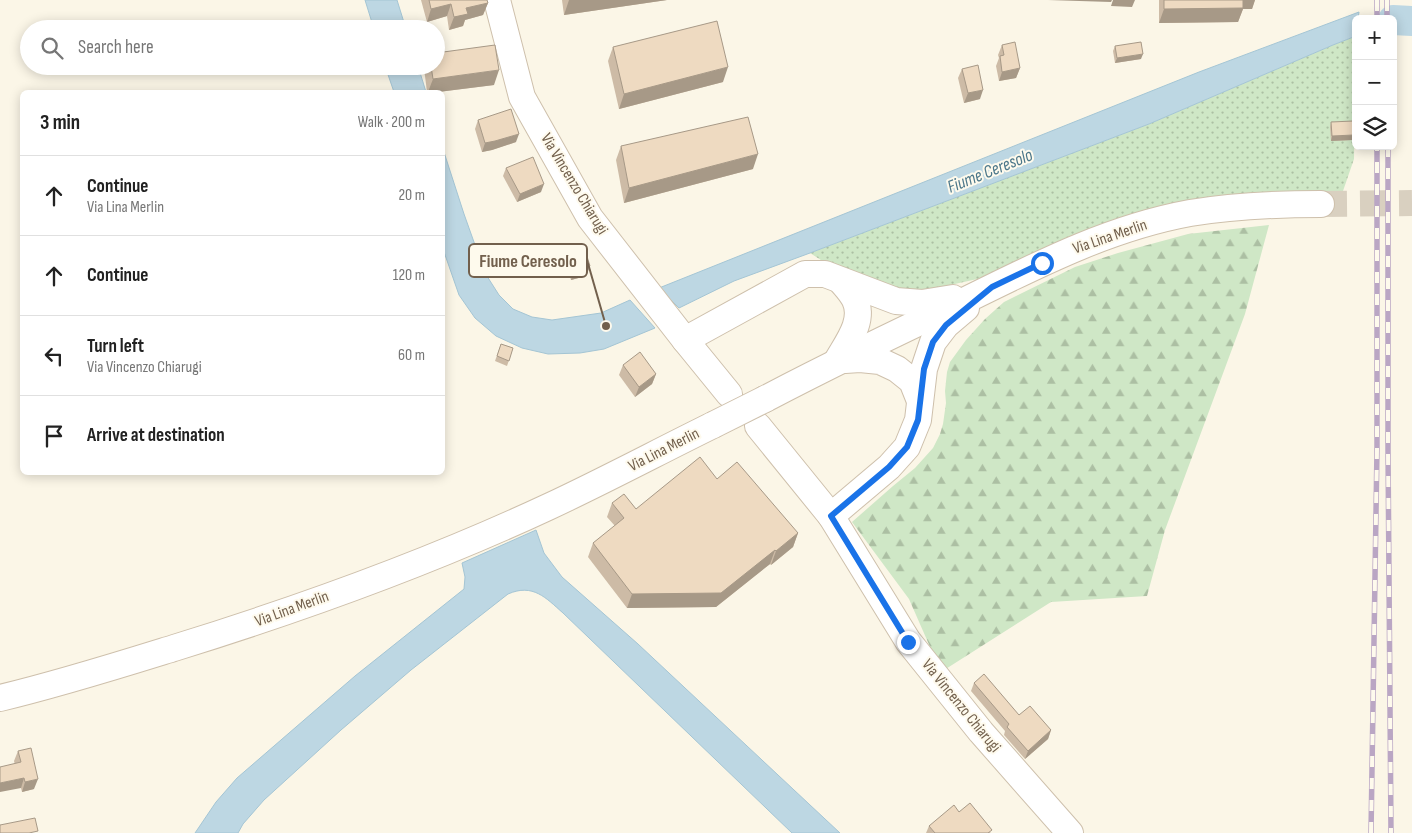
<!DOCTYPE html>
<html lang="en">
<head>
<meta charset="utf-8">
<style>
	:root { --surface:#fff; --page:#f6f6f6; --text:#222; --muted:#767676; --line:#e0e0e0 }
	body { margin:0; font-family:"Sofia Sans Condensed",sans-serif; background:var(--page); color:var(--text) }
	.controls { position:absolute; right:15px; top:15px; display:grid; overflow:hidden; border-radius:8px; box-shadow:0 2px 12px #0003 }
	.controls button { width:45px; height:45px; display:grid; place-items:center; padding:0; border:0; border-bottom:1px solid var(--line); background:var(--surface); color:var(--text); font:25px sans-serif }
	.stop { position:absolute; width:15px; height:15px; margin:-11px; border:4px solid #1a73e8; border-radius:50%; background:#fff }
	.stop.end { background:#1a73e8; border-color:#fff; box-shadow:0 1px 5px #0008 }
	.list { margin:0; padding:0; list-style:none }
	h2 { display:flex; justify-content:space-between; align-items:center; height:65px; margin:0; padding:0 20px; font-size:21px }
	h2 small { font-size:16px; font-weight:400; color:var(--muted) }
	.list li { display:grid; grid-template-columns:32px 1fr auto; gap:15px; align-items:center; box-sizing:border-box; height:80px; padding:0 20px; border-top:1px solid var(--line) }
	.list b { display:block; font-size:19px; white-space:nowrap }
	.list p { margin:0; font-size:16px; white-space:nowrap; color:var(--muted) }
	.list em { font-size:16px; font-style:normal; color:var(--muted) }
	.icon { flex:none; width:28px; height:28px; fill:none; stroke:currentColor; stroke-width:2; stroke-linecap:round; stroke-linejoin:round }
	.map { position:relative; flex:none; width:1412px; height:833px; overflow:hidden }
	.search { position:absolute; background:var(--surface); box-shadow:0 2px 12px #0003; left:20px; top:20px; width:425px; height:55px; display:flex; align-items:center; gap:12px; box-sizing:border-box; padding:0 18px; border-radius:28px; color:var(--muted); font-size:19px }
	.panel { position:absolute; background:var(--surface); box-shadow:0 2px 12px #0003; left:20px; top:90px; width:425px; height:385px; border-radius:8px }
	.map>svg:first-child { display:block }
</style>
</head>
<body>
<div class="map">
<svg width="1412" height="833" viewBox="0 0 1412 833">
	<defs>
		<pattern id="grass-dots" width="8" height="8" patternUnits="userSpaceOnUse" patternTransform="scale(1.25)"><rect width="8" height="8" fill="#cfe7c6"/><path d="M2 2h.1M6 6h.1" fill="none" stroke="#acbfa3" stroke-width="1.8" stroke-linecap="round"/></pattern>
		<pattern id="forest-firs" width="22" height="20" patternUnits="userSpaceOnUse" patternTransform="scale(1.25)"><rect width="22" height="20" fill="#cfe7c6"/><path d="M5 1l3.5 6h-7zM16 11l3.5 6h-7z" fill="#acbfa3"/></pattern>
	</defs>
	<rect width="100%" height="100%" fill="#fbf6e7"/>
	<polygon fill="url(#grass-dots)" points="1356,36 1354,159 1343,191 1266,195 991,276 932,289 921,291 895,290 835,269 810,253 1149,124 1333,45"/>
	<polygon fill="url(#forest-firs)" points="1269,225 1245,314 1165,530 1147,596 1051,602 941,672 909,599 852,522 893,486 915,468 933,448 940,434 943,424 946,403 945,391 947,372 950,362 966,340 985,319 1004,302 1075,267 1118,253 1188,234"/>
	<g fill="#bdd7e3" stroke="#a4c5d4">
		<polygon points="365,0 397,0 406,29 374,29"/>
		<polygon points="1359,12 1358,19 1356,19 1356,36 1333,45 1149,124 810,253 734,281 679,308 659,288 1199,72"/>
		<polygon points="385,66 418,66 426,92 394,92"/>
		<polygon points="442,146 464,214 485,273 499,295 513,309 532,317 552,320 601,313 630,300 655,328 604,349 580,353 548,354 522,348 496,336 475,318 459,295 443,249"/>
		<path d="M536 530 544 553 562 577 638 644 840 833H792L563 613C546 598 533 583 508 594L411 670 341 730 264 800 243 824 238 833H195L216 802 237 778 355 676 464 589 465 577 462 563Z"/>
	</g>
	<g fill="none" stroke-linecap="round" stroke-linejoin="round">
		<polyline stroke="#bdd7e3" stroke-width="30" points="1393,20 1412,21"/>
		<polyline stroke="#d9d0c0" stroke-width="26" stroke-dasharray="26 13" stroke-linecap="butt" points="1321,204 1412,203"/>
		<g stroke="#cec0ac" stroke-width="28">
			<g id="secondary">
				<polyline points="497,0 522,97 590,218 685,340 729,394"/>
				<polyline points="685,340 805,274 825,274 896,301 922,303 953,298"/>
				<polyline points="845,360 860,359 880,361 897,369 912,381 920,401"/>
				<path d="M837 361C847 343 865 321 855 300 852 293 846 287 841 281"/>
				<path d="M765 399C830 365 896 333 962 302 1035 266 1108 228 1190 213 1233 206 1277 204 1321 204"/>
				<polyline points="758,426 831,516 908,641 981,732 1070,833"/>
				<polyline points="831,516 889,467 907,447 918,420 924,369 933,342 946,325 966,308"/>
				<path d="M0 698C59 684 116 666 174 648 300 609 428 563 548 507 604 481 658 452 713 425"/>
			</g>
		</g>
		<use href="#secondary" stroke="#fff" stroke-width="26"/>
		<g stroke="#baa6c4" stroke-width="5.5">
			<g id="rail">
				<polyline points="1377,0 1377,19"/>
				<polyline points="1387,0 1387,19"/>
				<polyline points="1388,146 1388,450 1391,833"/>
				<polyline points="1371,833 1377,449 1377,146"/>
			</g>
		</g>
		<use href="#rail" stroke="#fefaed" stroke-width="4" stroke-dasharray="11" stroke-linecap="butt"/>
		<g stroke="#cec0ac" stroke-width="28" stroke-linecap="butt">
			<polyline id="secondary-bridge" points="713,425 765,399"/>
		</g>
		<use href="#secondary-bridge" stroke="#fff" stroke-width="26"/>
	</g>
	<g fill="#cdbba6">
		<polygon points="421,0 487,0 488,3 483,15 465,20 463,26 449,30 447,16 427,22"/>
		<polygon points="562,0 667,0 564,15"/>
		<polygon points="1159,0 1255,0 1252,9 1243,9 1238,22 1159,23"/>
		<polygon points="1002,45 1020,68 1016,78 999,81 996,66 999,58 998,55"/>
		<polygon points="1115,46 1141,59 1115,63 1113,51"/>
		<polygon points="613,47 723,82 619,109 608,61"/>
		<polygon points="425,66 436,66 494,85 438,92 427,92 424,68"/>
		<polygon points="962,69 980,99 964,103 958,78"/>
		<polygon points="478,120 516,142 492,150 482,152 475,129"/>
		<polygon points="1331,122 1352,140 1331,141 1330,127"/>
		<polygon points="621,146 753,169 624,203 616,160"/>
		<polygon points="506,168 541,192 517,202 503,176"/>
		<polygon points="570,254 590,266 586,276 571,280 566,264"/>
		<polygon points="501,344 513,348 507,366 495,361"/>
		<polygon points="623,365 656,374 652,384 635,397 619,375"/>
		<polygon points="717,479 798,533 793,547 771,565 770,564 716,607 627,608 588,557 593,543 615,526 607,517 612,503 636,509"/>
		<polygon points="974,683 1019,715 1051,730 1048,739 1025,759 1004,735 1005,731 971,691"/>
		<polygon points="18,751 34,789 22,792 14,761"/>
		<polygon points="959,812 991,833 926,833 929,826"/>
	</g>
	<g fill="#a79987">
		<polygon points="569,0 667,0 564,15"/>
		<polygon points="1048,0 1112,0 1111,2"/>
		<polygon points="1113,0 1135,0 1132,7 1111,6"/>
		<polygon points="1241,0 1255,0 1252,9 1243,9 1238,22 1159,23 1164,9"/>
		<polygon points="488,3 483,15 465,20 463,26 449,30 454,17 466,8"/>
		<polygon points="451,4 447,16 427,22 431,9"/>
		<polygon points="1143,54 1141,59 1115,63 1117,58"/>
		<polygon points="728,67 723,82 619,109 624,94"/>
		<polygon points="1020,68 1016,78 999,81 1002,72"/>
		<polygon points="499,70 494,85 438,92 428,92 433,79"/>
		<polygon points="983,90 980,99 964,103 968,93"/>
		<polygon points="519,134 516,142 492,150 482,152 485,143"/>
		<polygon points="1354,135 1352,140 1331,141 1332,136"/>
		<polygon points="758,154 753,169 624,203 629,188"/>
		<polygon points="544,184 541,192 517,202 520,194"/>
		<polygon points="590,266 586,276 571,280 574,270"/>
		<polygon points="656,374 652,384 635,397 639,387"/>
		<polygon points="798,533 793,547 771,565 776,551"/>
		<polygon points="775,550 770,564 716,607 627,608 632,594"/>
		<polygon points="1051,730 1048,739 1025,759 1028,751"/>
		<polygon points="24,778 21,788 0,792 0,783"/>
		<polygon points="38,779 34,789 22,792 25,782"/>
	</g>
	<g fill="#eedac1" stroke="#a79987">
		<polygon points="429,0 487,0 488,3 466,8 468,14 454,17 451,4 431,9"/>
		<polygon points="1164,0 1243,0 1243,8 1164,9"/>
		<polygon points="717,21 728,67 624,94 613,47"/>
		<polygon points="1015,42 1020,68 1002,72 1000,56 1004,55 1002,45"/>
		<polygon points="1141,42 1143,54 1117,58 1115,46"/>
		<polygon points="495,45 499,70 433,79 431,66 436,66 436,53"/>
		<polygon points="978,65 983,90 968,93 962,69"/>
		<polygon points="511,109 519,134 495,141 485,143 478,120"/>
		<polygon points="748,117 758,154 629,188 621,146"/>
		<polygon points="1353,121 1354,135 1332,136 1331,122"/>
		<polygon points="533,157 544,184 520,194 506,168"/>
		<polygon points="585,250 590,266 574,270 570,254"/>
		<polygon points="501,344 513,348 509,361 497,356"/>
		<polygon points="640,352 656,374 639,387 623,365"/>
		<polygon points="700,457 717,479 737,462 798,533 776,551 775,550 721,593 632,594 593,543 624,518 612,503 624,494 636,509"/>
		<polygon points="984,674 1019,715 1030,706 1051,730 1028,751 1007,727 1009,724 974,683"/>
		<polygon points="31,748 38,779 25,782 24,778 0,783 0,767 21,762 18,751"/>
		<polygon points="970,803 992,830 988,833 935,833 929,826 954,805 959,812"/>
		<polygon points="35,818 38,831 29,833 0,833 0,825"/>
	</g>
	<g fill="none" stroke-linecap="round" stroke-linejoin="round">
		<polyline stroke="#1a73e8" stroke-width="6" points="908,642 831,516 889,467 907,447 918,420 924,369 933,342 946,325 992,287 1042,263"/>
	</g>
	<g text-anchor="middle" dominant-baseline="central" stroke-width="4" stroke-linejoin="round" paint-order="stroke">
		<g font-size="16" fill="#72604d" stroke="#fefaed">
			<text transform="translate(574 184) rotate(59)">Via Vincenzo Chiarugi</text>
			<text transform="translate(1110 237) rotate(-19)">Via Lina Merlin</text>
			<text transform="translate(664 450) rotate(-27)">Via Lina Merlin</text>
			<text transform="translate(292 609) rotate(-20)">Via Lina Merlin</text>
			<text transform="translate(961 706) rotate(51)">Via Vincenzo Chiarugi</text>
		</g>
		<g font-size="18" font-style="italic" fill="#4c778a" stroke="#fefaed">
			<text transform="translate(990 171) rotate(-22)">Fiume Ceresolo</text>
		</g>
	</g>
	<path fill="none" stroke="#72604d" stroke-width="2" d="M606 326L587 260"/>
	<circle fill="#72604d" stroke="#fefaed" stroke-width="2" cx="606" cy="326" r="5"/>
	<rect fill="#fefaed" stroke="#72604d" stroke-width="2" x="469" y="244" width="118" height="33" rx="5"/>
	<g font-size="18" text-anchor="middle" font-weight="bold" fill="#72604d">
		<text x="528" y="267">Fiume Ceresolo</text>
	</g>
</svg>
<div class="controls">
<button>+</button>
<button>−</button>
<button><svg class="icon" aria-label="layers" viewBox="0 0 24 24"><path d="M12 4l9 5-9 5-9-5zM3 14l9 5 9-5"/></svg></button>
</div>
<div class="stop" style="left:1042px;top:263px"></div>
<div class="stop end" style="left:908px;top:642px"></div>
<div class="search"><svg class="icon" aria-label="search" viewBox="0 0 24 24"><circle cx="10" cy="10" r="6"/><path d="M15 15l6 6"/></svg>Search here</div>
<section class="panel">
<h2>3 min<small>Walk · 200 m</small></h2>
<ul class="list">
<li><svg class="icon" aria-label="ahead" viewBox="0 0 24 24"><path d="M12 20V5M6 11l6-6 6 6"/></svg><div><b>Continue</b><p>Via Lina Merlin</p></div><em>20 m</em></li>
<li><svg class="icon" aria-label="ahead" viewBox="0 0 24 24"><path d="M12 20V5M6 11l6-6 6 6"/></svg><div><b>Continue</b></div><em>120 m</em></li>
<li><svg class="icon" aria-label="left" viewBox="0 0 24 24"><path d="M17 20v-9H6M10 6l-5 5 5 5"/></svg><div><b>Turn left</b><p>Via Vincenzo Chiarugi</p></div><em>60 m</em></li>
<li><svg class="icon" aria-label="arrive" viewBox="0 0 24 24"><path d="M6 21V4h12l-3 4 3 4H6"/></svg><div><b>Arrive at destination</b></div></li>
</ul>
</section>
</div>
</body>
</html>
